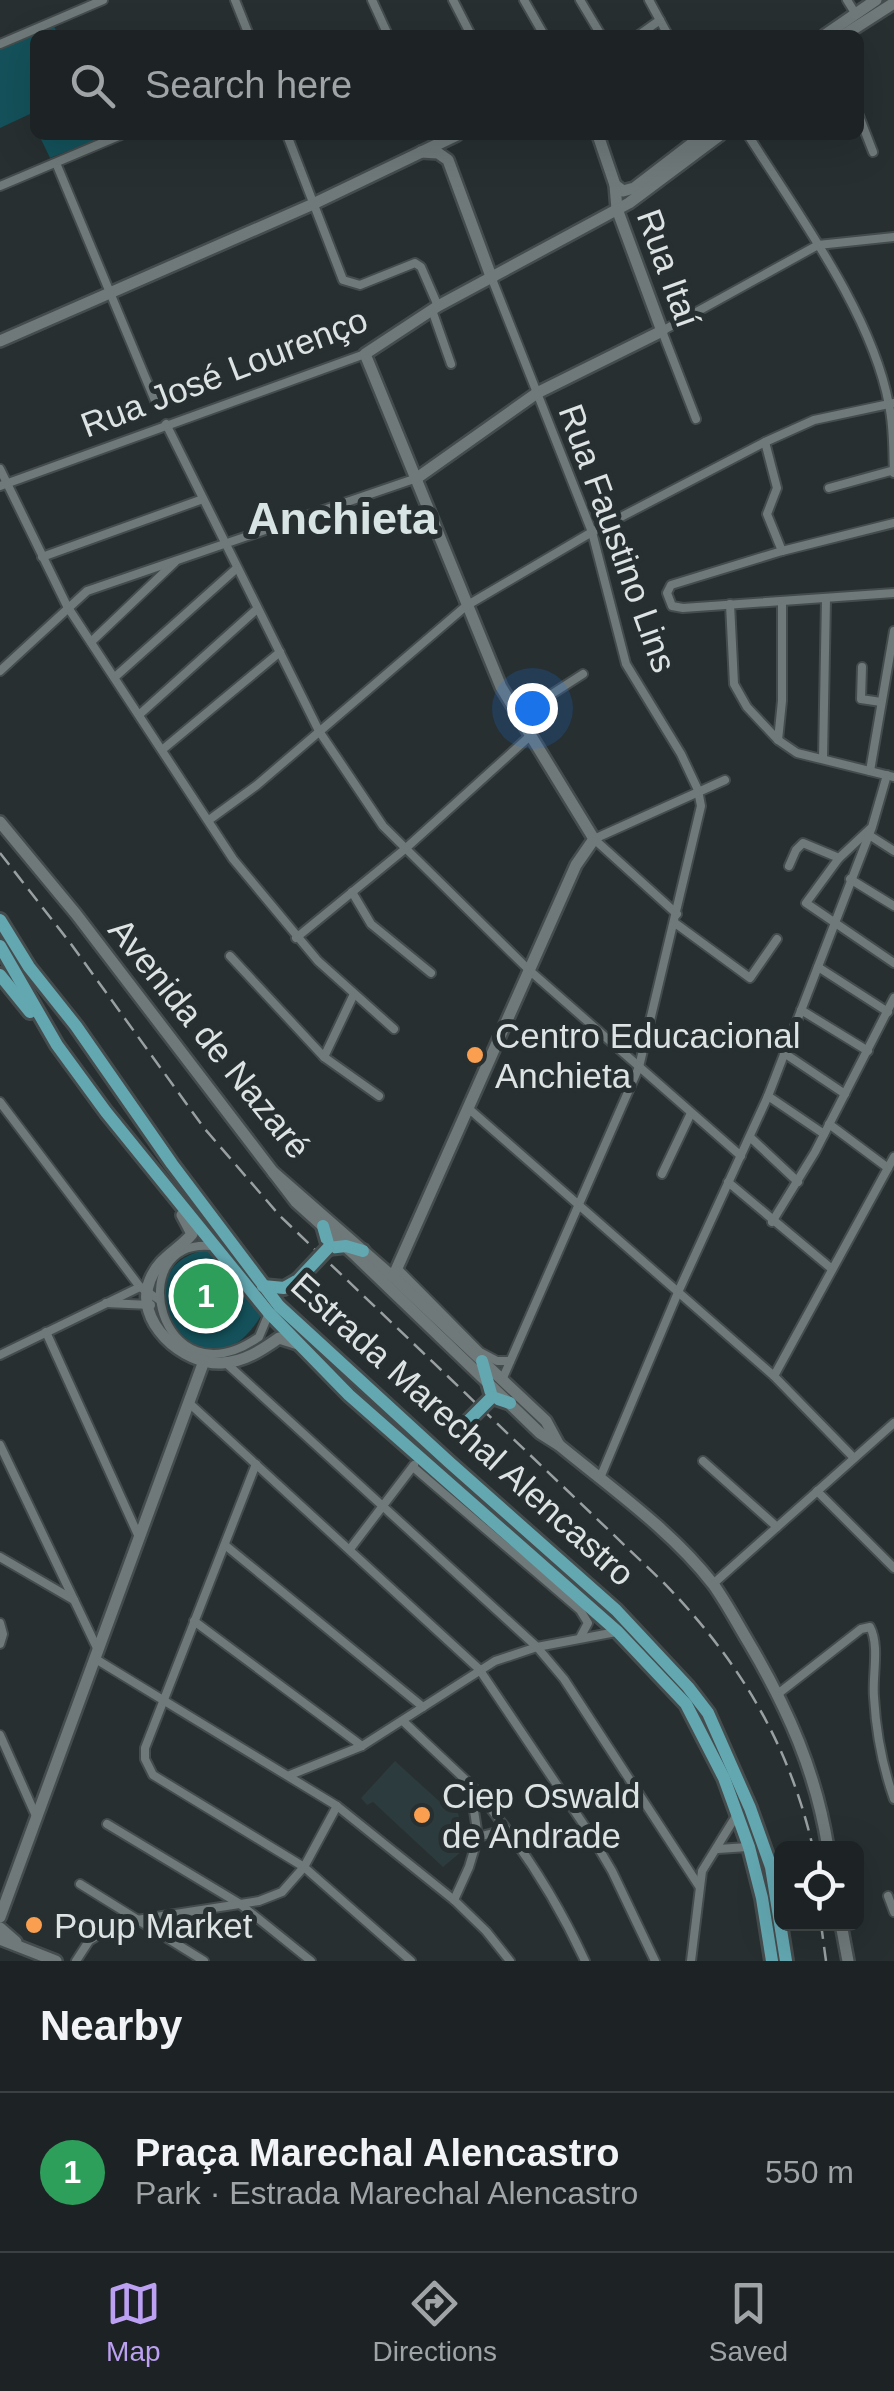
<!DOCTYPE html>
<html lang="en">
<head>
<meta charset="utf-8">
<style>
	:root { --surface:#1d2324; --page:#2a2f31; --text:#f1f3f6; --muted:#a0a4a6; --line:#3b4041; --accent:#bca0f2 }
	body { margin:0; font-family:Arial,sans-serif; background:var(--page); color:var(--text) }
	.controls { position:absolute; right:30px; bottom:30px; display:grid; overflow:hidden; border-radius:15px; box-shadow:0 10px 40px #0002 }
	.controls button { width:90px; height:90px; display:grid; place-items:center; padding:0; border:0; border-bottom:2px solid var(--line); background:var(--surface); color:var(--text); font:50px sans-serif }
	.you { position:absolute; left:532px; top:708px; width:35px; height:35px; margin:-25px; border:8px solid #fff; border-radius:50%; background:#1a73e8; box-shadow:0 0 0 15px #1a73e833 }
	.badge { display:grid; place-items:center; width:65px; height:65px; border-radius:50%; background:var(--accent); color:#fff; font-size:32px; font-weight:700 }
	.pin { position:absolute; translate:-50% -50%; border:5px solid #fff; box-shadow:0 2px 10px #0006 }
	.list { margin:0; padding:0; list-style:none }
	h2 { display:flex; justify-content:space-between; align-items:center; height:130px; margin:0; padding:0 40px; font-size:42px }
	h2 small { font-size:32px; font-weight:400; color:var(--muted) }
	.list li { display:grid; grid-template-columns:65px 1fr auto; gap:30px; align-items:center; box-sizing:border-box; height:160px; padding:0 40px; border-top:2px solid var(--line) }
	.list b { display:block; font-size:38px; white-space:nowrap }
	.list p { margin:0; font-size:32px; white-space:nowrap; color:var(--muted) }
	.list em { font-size:32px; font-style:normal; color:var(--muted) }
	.icon { flex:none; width:55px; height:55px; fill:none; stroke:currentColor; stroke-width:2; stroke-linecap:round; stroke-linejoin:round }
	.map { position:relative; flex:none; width:894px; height:1961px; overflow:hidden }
	.search { position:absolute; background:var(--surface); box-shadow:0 10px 40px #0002; left:30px; right:30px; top:30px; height:110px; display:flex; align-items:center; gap:25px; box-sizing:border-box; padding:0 35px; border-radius:15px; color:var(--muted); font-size:38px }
	.sheet { height:290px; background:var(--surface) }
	nav { display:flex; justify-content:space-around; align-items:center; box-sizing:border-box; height:140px; border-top:2px solid var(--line); background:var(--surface); font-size:28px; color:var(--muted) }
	nav a { display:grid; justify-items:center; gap:5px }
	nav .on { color:var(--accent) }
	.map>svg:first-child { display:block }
</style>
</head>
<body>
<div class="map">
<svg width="894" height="1961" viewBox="0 0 894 1961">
	<rect width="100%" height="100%" fill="#272f30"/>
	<polygon fill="#2c3b3e" points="395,1761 439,1801 448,1801 455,1805 460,1819 441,1836 461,1852 443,1867 373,1802 367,1805 361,1798"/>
	<g fill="#14515a">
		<polygon points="54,26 58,35 35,35 35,125 30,114 0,128 0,49"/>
		<polygon points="39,135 97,135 99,139 50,158"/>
		<path d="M205 1250 213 1251 262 1314C204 1416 110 1270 205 1250Z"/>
	</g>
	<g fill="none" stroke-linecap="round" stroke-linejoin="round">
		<g stroke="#454c4d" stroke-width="12">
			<g id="street">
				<polyline points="235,0 249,35"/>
				<polyline points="372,0 388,35"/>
				<polyline points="453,0 471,35"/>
				<polyline points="524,0 544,35"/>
				<polyline points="580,0 601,35"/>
				<polyline points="649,0 668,35"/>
				<polyline points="847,0 855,13"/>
				<polyline points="639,35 660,20"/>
				<polyline points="0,44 103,0"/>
				<polyline points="859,116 873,152"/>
				<polyline points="287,135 343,280 360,285 415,263 421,267 438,306"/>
				<path d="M748 135C797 213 872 313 889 405 894 427 893 451 894 473"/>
				<polyline points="56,163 156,403"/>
				<polyline points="0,186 121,135"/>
				<polyline points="492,279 592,532 626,664 681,754 698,790 701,806 639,1067 502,1380"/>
				<polyline points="432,310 451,364"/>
				<polyline points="696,419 662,331 818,245 894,237"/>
				<polyline points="166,424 319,731 383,826 529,970 741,1156"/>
				<polyline points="765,442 777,488 767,514 782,551"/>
				<polyline points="0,469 67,606 233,859 318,961 394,1029"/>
				<polyline points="0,486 365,354"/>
				<polyline points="829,488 894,470"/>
				<polyline points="894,523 782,551 671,585 667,593 672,606 683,608 894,593"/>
				<polyline points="42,557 203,499"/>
				<polyline points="730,604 734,684 747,707 778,740 797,753 894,777"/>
				<polyline points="91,642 175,562"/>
				<polyline points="862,667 861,699 881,702"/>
				<polyline points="0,671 87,591 417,478"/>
				<polyline points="115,677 237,568"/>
				<polyline points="140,714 257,609"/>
				<polyline points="516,717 583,674"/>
				<polyline points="778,740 782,701 782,602"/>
				<polyline points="162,750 280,652"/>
				<polyline points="823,758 826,599"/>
				<polyline points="870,771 894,631"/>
				<polyline points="209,820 257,785 466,606 592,532 765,442 814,420 894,403"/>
				<polyline points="870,829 839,858 806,903 894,963"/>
				<polyline points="869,835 894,851"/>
				<polyline points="789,866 796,850 803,843 839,858"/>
				<polyline points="850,879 894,906"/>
				<polyline points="352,892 371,924 431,973"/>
				<polyline points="677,914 594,839 725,780"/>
				<polyline points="675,923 750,978 777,939"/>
				<polyline points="296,938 405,849 530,736"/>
				<polyline points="230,956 324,1057"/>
				<polyline points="818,967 888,1012"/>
				<polyline points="353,996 324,1057 379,1096"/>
				<polyline points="801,1010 868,1051"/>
				<polyline points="784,1053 845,1094"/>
				<polyline points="768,1096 824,1134"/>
				<polyline points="0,1102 140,1287 158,1299"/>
				<polyline points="468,1108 774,1376 853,1457"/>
				<polyline points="829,1124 888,1168"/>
				<polyline points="750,1137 798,1182"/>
				<polyline points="662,1174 691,1113"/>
				<polyline points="728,1182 832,1269"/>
				<polyline points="772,1222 815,1152 894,998"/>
				<path d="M212 1246C120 1237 159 1407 259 1337L269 1313"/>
				<polyline points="397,1268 480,1352 497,1361 510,1361"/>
				<polyline points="106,1303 151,1305"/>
				<polyline points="46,1332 139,1537"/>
				<polyline points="0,1355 140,1287"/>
				<polyline points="226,1363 537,1647 564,1679 699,1886"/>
				<polyline points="774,1376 894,1157"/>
				<polyline points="188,1402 479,1669 592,1837 612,1871 655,1961"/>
				<polyline points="0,1445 97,1648"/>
				<polyline points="703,1461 777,1527"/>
				<polyline points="256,1464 145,1748 145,1759 153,1775 304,1867 411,1961"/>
				<polyline points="413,1467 580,1610 588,1623 581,1636"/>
				<polyline points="600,1478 679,1290 768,1096 872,827 887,775"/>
				<polyline points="817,1491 894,1568"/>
				<polyline points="225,1545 423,1707"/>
				<polyline points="350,1549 414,1465"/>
				<polyline points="0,1557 74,1600"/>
				<polyline points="713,1584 894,1423"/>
				<polyline points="194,1621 362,1746"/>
				<polyline points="0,1623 3,1634 0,1644"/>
				<polyline points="94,1658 337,1806 454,1900 486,1931 510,1961"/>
				<path d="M779 1693 861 1629 870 1627C880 1646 872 1676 874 1697 876 1733 882 1765 894 1799"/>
				<polyline points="404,1722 470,1784 478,1837 469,1867 454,1900"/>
				<polyline points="0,1735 36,1816"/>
				<polyline points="290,1775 362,1746 495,1661 537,1647 616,1632"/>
				<path d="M471 1785C518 1839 555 1896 585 1961"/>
				<polyline points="107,1824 240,1904 311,1961"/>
				<polyline points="478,1837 493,1833 512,1836"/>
				<polyline points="718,1849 748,1847"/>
				<polyline points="80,1884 204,1961"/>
				<polyline points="888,1896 894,1912"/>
				<polyline points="76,1961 89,1941 117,1923 259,1901 282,1892 304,1867 337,1806"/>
				<polyline points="691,1961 702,1871 736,1816"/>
			</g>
		</g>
		<g stroke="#454c4d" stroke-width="16">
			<g id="secondary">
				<polyline points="825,35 876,0"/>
				<polyline points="844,35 894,3"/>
				<polyline points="421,152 438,153 448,160 492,279"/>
				<polyline points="615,185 623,191 634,188 703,135"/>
				<polyline points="0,341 311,205 457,135"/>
				<polyline points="417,478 537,393 662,331 617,209 615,185 598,135"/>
				<polyline points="0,822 76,914 273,1172 393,1277 546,1421 559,1445"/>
				<path d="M273 1172 296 1202 356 1256 540 1433 559 1445C611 1488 671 1530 713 1584 726 1602 737 1623 749 1643 788 1709 816 1772 828 1848"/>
				<path d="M182 1215 192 1234C178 1251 159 1257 150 1280 133 1321 183 1365 222 1363 244 1362 262 1350 279 1338L298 1344"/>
				<polyline points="393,1277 576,865 594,839 501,687 365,354 438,306 629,203 720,135"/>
				<polyline points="0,1917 204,1361"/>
				<polyline points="841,1924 848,1961"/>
				<polyline points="0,1928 16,1942"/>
				<polyline points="0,1939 56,1961"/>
			</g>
		</g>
		<g stroke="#454c4d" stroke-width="18">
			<g id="primary">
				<polyline points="0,920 29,967 76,1026 172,1164 279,1306 449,1462 616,1610 688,1687 708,1713 750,1808 771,1867 786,1961"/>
				<polyline points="0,946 57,1045 106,1112 269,1313 349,1395 618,1632 686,1704 724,1778 749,1847 762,1898 772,1961"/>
				<polyline points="0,975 30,1012"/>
				<polyline points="323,1226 329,1247"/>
				<polyline points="328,1248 346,1246 363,1251"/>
				<polyline points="263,1286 284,1288 298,1280"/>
				<polyline points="482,1361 492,1397"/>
				<polyline points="492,1397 510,1403"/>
			</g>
		</g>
		<use href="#street" stroke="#6f797a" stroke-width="8"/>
		<use href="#secondary" stroke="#6f797a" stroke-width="11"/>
		<use href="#primary" stroke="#63a7b1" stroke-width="12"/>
		<g stroke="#9aa0a1" stroke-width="2.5" stroke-dasharray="15 8" stroke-linecap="butt">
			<path d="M0 853 71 944 204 1128 280 1216 663 1582C738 1659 789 1743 813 1848"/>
			<polyline points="821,1924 826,1961"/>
		</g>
		<g stroke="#454c4d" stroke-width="18" stroke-linecap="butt">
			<g id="primary-bridge">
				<polyline points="298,1280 328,1248"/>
				<polyline points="454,1435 490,1399"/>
			</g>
		</g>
		<use href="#primary-bridge" stroke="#63a7b1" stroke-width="12"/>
	</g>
	<g fill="#fa9f4f" stroke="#272f30" stroke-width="4">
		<circle cx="475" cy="1055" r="10"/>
		<circle cx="422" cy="1815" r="10"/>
		<circle cx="34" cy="1925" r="10"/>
	</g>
	<g text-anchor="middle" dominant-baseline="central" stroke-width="10" stroke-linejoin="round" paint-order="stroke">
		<g font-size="35" fill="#dde2e3" stroke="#272f30">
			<text transform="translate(669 268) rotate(70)">Rua Itaí</text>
			<text transform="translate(224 372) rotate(-21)">Rua José Lourenço</text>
			<text transform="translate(618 538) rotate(70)">Rua Faustino Lins</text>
			<text transform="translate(210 1038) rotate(51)">Avenida de Nazaré</text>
			<text transform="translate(463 1429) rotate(42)">Estrada Marechal Alencastro</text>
		</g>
		<g font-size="35" fill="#dde2e3" stroke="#272f30" text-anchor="start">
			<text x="495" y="1035">Centro Educacional<tspan x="495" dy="40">Anchieta</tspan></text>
			<text x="442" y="1795">Ciep Oswald<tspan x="442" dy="40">de Andrade</tspan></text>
			<text x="54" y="1925">Poup Market</text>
		</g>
		<g font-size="45" font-weight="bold" fill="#d8e3e4" stroke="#272f30">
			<text x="342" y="518">Anchieta</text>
		</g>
	</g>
</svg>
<div class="controls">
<button><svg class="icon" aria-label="locate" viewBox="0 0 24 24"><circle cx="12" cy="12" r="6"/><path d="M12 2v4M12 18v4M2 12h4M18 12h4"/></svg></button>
</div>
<div class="you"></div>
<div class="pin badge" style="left:206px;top:1296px;background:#2e9e5b">1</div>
<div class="search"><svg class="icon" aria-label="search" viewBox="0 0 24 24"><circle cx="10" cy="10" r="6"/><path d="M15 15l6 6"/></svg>Search here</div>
</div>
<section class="sheet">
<h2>Nearby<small></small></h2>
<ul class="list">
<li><span class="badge" style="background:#2e9e5b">1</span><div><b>Praça Marechal Alencastro</b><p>Park · Estrada Marechal Alencastro</p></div><em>550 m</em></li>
</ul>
</section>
<nav>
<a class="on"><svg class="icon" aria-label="map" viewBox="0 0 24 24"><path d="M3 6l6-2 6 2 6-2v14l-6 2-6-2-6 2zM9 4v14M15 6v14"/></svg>Map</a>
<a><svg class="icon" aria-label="directions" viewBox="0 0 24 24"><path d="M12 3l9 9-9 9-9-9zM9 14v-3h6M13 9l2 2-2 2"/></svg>Directions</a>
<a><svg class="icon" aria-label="saved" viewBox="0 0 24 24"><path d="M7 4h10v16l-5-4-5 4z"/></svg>Saved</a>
</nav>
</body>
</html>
